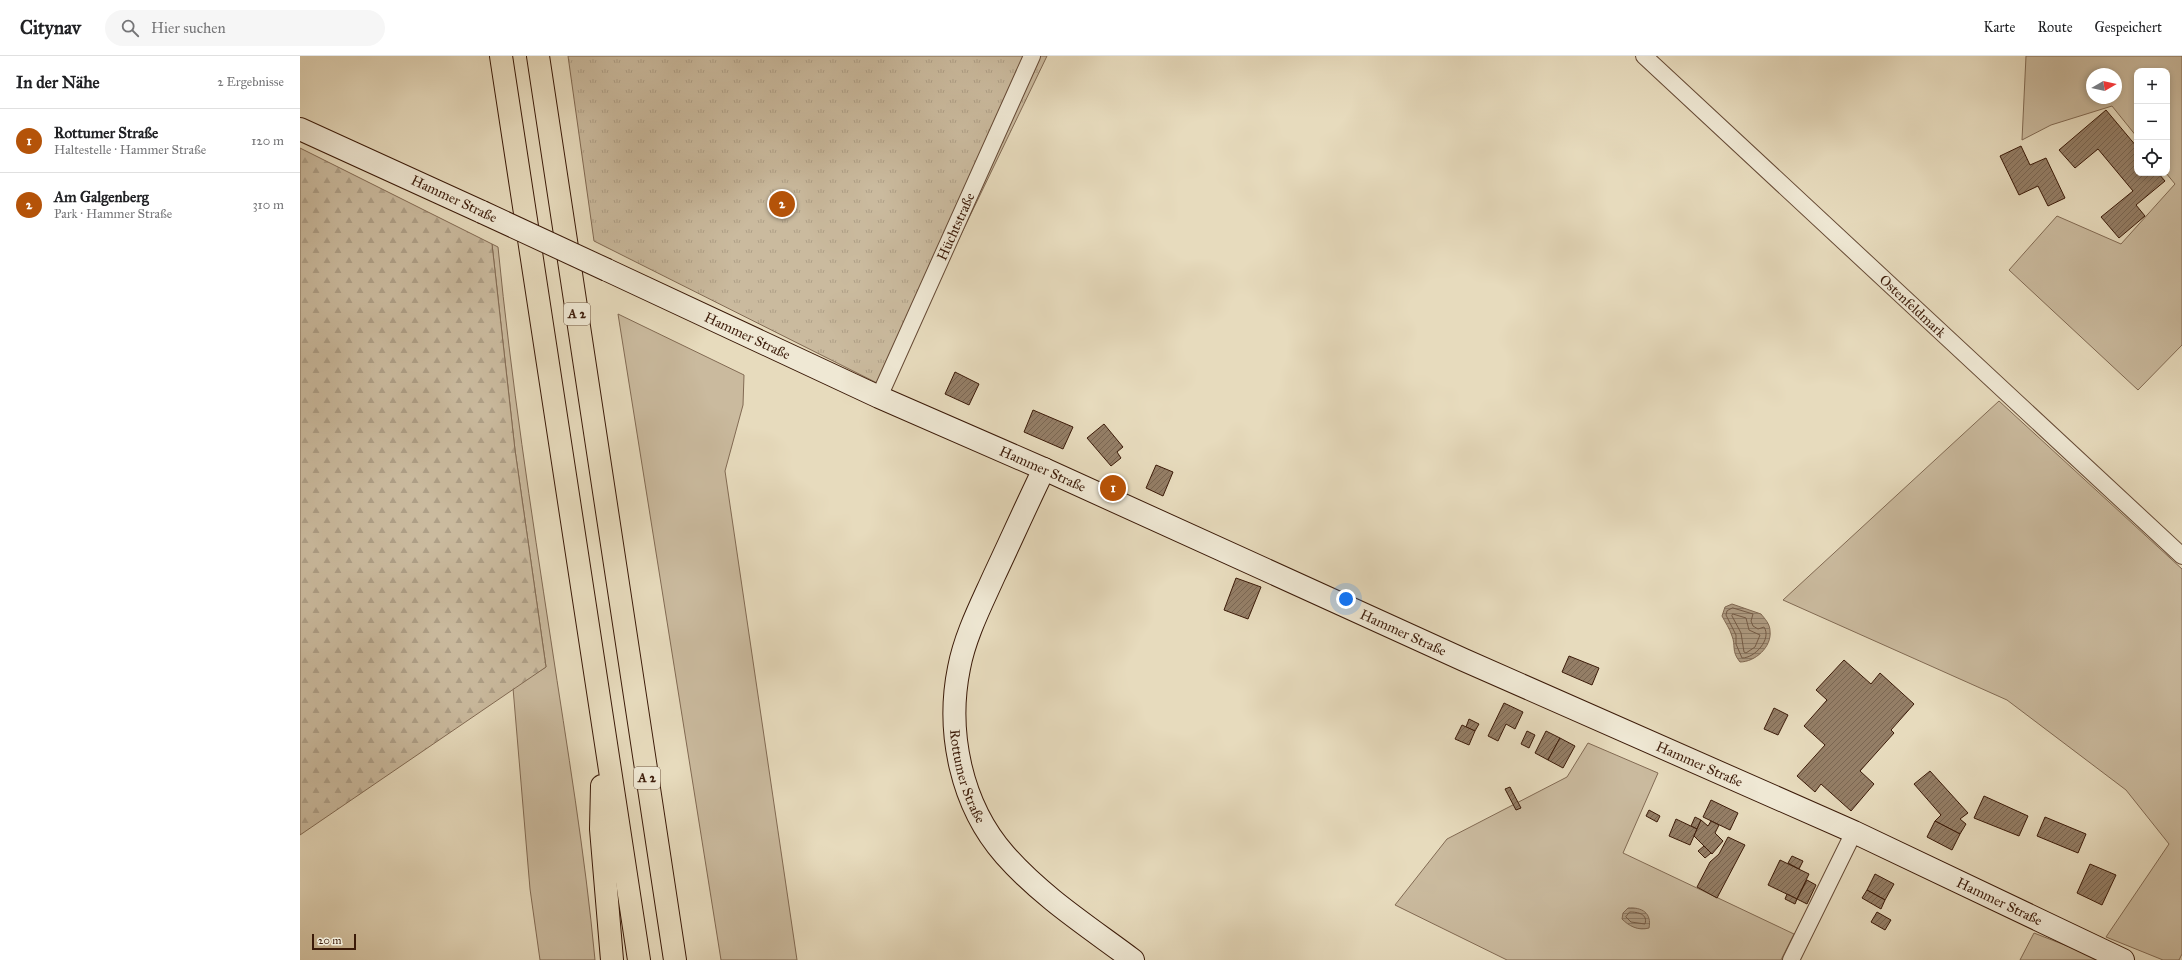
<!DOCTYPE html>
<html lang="de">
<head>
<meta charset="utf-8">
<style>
	:root { --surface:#fff; --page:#f6f6f6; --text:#202124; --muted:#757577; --line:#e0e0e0; --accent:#b45309 }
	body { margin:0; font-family:"IM FELL Great Primer",serif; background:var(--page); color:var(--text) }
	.controls { position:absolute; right:12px; top:12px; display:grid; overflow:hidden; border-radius:8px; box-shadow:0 2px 6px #0003 }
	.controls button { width:36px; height:36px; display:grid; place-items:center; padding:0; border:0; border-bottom:1px solid var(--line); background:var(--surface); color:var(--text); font:20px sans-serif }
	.compass { position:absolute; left:1786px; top:12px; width:36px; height:36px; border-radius:50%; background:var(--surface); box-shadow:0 2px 6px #0003; rotate:81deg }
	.scale { position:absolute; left:12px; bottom:10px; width:44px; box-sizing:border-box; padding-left:4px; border:2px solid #3b1a08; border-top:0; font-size:11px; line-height:14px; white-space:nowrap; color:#3b1a08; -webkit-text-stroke:3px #efe8d4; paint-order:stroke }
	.you { position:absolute; left:1046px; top:543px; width:14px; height:14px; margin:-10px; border:3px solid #fff; border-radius:50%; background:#1a73e8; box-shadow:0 0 0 6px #1a73e833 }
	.badge { display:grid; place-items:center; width:26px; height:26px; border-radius:50%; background:var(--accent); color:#fff; font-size:13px; font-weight:700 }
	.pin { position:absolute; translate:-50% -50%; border:2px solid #fff; box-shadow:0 1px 4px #0006 }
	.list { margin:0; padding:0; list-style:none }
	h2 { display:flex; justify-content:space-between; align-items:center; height:52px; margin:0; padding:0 16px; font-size:17px }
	h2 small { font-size:13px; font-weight:400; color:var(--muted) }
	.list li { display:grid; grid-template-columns:26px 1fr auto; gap:12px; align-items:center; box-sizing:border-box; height:64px; padding:0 16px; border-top:1px solid var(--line) }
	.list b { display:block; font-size:15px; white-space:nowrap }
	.list p { margin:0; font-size:13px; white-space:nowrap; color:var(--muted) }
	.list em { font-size:13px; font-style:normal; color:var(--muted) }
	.icon { flex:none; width:22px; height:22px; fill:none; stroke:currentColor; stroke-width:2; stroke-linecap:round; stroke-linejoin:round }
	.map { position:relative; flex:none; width:1882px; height:904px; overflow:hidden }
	header { display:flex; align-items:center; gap:24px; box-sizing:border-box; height:56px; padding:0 20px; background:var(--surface); border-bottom:1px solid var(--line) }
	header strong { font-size:19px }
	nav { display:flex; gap:22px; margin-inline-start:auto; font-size:14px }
	.search { width:280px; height:36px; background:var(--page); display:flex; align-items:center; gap:10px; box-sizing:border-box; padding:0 14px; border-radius:22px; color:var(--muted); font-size:15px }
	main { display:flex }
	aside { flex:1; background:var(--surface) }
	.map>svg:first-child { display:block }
</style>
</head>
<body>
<header>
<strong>Citynav</strong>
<div class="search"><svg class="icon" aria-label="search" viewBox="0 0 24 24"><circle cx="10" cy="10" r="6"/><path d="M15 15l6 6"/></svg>Hier suchen</div>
<nav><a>Karte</a><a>Route</a><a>Gespeichert</a></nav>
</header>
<main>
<aside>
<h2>In der Nähe<small>2 Ergebnisse</small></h2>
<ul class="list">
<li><span class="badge">1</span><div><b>Rottumer Straße</b><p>Haltestelle · Hammer Straße</p></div><em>120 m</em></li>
<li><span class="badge">2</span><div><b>Am Galgenberg</b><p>Park · Hammer Straße</p></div><em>310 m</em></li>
</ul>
</aside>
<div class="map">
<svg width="1882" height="904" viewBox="0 0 1882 904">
	<defs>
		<pattern id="forest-firs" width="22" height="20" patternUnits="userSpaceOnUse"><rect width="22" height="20" fill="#caba9e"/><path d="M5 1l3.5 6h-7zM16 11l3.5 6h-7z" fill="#ae9f87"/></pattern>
		<pattern id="park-tufts" width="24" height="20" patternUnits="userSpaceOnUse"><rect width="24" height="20" fill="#caba9e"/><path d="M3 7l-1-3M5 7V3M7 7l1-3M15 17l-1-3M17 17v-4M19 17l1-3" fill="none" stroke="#ae9f87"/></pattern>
		<pattern id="water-rules" width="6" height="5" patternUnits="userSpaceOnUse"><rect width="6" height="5" fill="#ad997f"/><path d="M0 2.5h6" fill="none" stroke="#8e7c66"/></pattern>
		<pattern id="building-hatch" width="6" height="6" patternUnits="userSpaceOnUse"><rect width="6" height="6" fill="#947e66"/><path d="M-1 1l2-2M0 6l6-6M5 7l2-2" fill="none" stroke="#7a6652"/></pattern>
	</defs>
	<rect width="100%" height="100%" fill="#e7dbbd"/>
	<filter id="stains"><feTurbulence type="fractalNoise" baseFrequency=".005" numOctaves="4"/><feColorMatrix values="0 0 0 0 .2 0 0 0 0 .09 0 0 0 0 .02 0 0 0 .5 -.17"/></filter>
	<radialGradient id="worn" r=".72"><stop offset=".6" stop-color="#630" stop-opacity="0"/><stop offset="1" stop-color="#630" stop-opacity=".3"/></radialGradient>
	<g fill="#caba9e" stroke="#826a53" fill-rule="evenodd">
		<path d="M1726 0H1882V289L1838 334 1709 214 1757 160 1821 188 1875 128 1866 117 1867 15H1837V81L1812 50 1751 69 1722 84ZM1792 18H1816V42H1792Z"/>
		<path d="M192 188 198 191C211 323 231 454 251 585 267 691 285 797 295 904H240L230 833 213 632 246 611 215 394Z"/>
		<polygon points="318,258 444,319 443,349 425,415 497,904 421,904"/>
		<polygon points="1699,345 1882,513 1882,898 1879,904 1863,904 1806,881 1869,788 1826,734 1707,644 1483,544"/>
		<polygon points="1288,687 1358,717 1323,797 1494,878 1481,904 1207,904 1095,849 1147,783 1267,721"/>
		<polygon points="1734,877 1793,900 1798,904 1720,904"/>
	</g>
	<polygon fill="url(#forest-firs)" stroke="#826a53" points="0,92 192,188 215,394 246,611 0,779"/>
	<polygon fill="url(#park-tufts)" stroke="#826a53" points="268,0 747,0 587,332 294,185"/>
	<g fill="url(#water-rules)" stroke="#7f664f">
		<path d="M1432 548 1461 558C1465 563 1470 568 1470 575 1472 591 1455 606 1440 606 1431 595 1436 590 1432 580 1430 573 1425 566 1422 560L1425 551Z"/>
		<path d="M1328 852C1342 851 1352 857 1349 872 1338 875 1329 870 1322 863L1323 857Z"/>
	</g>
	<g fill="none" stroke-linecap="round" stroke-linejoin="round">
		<g stroke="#745a44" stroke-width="1">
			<path d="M1433 552 1453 558 1451 565 1453 570 1458 573 1464 571C1472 583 1455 602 1442 602L1436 588V579L1426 559 1427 555Z"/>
			<polygon points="1433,558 1446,562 1449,574 1460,579 1455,591 1446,597 1444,596 1441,577 1432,560"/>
			<path d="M1330 856C1338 856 1348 858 1345 868L1331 866 1326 861Z"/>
		</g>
	</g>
	<g fill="url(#building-hatch)" stroke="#3b1a08">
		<polygon points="1806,54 1837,91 1837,117 1858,117 1865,125 1836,149 1845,160 1819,182 1801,161 1833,135 1798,93 1775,112 1759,94"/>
		<polygon points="1721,90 1730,109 1746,102 1765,142 1748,150 1738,130 1719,139 1700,100"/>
		<polygon points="655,316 679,328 669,349 645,338"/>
		<polygon points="733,354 773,371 763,393 724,376"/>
		<polygon points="804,368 823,391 817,396 821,402 811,410 787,382"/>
		<polygon points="856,409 873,416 863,440 846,432"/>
		<polygon points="936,522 961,531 948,563 924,554"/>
		<polygon points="1269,600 1299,612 1292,629 1262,616"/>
		<polygon points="1544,604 1571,628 1580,617 1614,648 1591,674 1594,677 1560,715 1574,728 1551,755 1521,728 1515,736 1497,720 1525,689 1504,670 1527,644 1516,634"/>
		<polygon points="1204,647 1223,656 1215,673 1206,668 1198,685 1188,680"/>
		<polygon points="1474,652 1488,659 1478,679 1464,673"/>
		<polygon points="1169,663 1179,668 1175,675 1166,671"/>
		<polygon points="1162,669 1175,675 1169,689 1155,683"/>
		<polygon points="1227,675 1235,679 1229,692 1221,688"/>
		<polygon points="1246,675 1260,682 1248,704 1235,697"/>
		<polygon points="1260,682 1275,690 1263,712 1248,704"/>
		<polygon points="1630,715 1668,757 1660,763 1666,768 1660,778 1635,765 1641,759 1614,728"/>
		<polygon points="1210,731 1221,752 1216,754 1205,733"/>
		<polygon points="1684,740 1728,760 1719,780 1674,762"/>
		<polygon points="1411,744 1438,757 1430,774 1403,761"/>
		<polygon points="1349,754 1360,760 1357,766 1346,760"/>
		<polygon points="1395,761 1401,764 1397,773 1391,770"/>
		<polygon points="1745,761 1786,778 1778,797 1737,780"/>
		<polygon points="1376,763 1397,773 1390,789 1369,780"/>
		<polygon points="1401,764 1408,770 1411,765 1419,769 1415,777 1423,785 1412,798 1394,780"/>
		<polygon points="1635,765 1660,778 1652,794 1627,781"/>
		<polygon points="1428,781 1445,789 1417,842 1397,831 1410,806 1419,798"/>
		<polygon points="1404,790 1411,797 1405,802 1398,795"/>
		<polygon points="1492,800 1503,805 1499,813 1488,807"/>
		<polygon points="1480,804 1509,818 1497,843 1468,829"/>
		<polygon points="1790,808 1816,819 1802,849 1777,837"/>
		<polygon points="1575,818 1594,828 1585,844 1567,834"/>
		<polygon points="1507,824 1516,829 1507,848 1497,843"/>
		<polygon points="1567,834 1585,844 1581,853 1562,842"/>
		<polygon points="1487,838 1497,843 1495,848 1485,843"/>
		<polygon points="1577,856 1591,864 1585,874 1571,866"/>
	</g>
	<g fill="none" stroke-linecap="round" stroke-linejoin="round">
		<g stroke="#664a35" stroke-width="18">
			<g id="street">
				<path id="s1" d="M1344 0 1882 500"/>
				<path id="s2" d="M579 341 732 0"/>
				<polyline points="1491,904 1554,776"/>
			</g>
		</g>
		<g stroke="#3b1a08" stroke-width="24">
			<g id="secondary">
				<polyline points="0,73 182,156"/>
				<path id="s3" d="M307 214 579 341 744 413 1164 604 1554 776 1823 904"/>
				<path id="s4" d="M744 413C727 448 711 484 694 520 681 549 665 580 659 612 646 676 661 749 705 799 742 841 789 871 833 904"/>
			</g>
		</g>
		<g stroke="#3b1a08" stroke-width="24">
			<g id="highway">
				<polyline points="201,0 339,904"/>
				<polyline points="238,0 375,904"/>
				<polyline points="302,730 301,773 312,904"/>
			</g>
		</g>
		<use href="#street" stroke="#efe8d4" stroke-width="16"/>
		<use href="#secondary" stroke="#efe8d4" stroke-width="22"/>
		<use href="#highway" stroke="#e7dbbd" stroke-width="22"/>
		<g stroke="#3b1a08" stroke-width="24" stroke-linecap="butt">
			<polyline id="secondary-bridge" points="182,156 307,214"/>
		</g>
		<use href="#secondary-bridge" stroke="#efe8d4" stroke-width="22"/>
	</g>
	<g text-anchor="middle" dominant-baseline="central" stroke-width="3" stroke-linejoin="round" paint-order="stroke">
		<g fill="#efe8d4" stroke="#715845" stroke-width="1">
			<rect x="264" y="247" width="26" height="22" rx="3"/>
			<rect x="334" y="711" width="26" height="22" rx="3"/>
		</g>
		<g font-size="13" font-weight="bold" fill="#3b1a08">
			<text x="277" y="258">A 2</text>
			<text x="347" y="722">A 2</text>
		</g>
		<g font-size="14" fill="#3b1a08" stroke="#efe8d4">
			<text transform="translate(154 143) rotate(25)">Hammer Straße</text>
			<text stroke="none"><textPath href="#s2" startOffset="187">Hüchtstraße</textPath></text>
			<text stroke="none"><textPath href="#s1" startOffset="367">Ostenfeldmark</textPath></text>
			<text stroke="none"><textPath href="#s3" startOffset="155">Hammer Straße</textPath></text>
			<text stroke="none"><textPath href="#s3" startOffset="479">Hammer Straße</textPath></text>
			<text stroke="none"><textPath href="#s3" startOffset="875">Hammer Straße</textPath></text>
			<text stroke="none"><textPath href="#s3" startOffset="1199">Hammer Straße</textPath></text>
			<text stroke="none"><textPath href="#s4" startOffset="327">Rottumer Straße</textPath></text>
			<text stroke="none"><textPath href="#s3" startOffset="1529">Hammer Straße</textPath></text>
		</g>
	</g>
	<rect width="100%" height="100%" filter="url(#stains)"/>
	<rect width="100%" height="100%" fill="url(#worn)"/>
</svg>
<div class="controls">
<button>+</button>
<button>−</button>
<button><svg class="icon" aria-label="locate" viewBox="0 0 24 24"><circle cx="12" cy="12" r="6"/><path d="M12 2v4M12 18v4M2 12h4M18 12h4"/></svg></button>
</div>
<svg class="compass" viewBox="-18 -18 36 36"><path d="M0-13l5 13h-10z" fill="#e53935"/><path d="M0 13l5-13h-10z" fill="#757577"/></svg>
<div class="scale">20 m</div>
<div class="you"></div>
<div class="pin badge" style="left:813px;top:432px">1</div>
<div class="pin badge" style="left:482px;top:148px">2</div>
</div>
</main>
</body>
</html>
